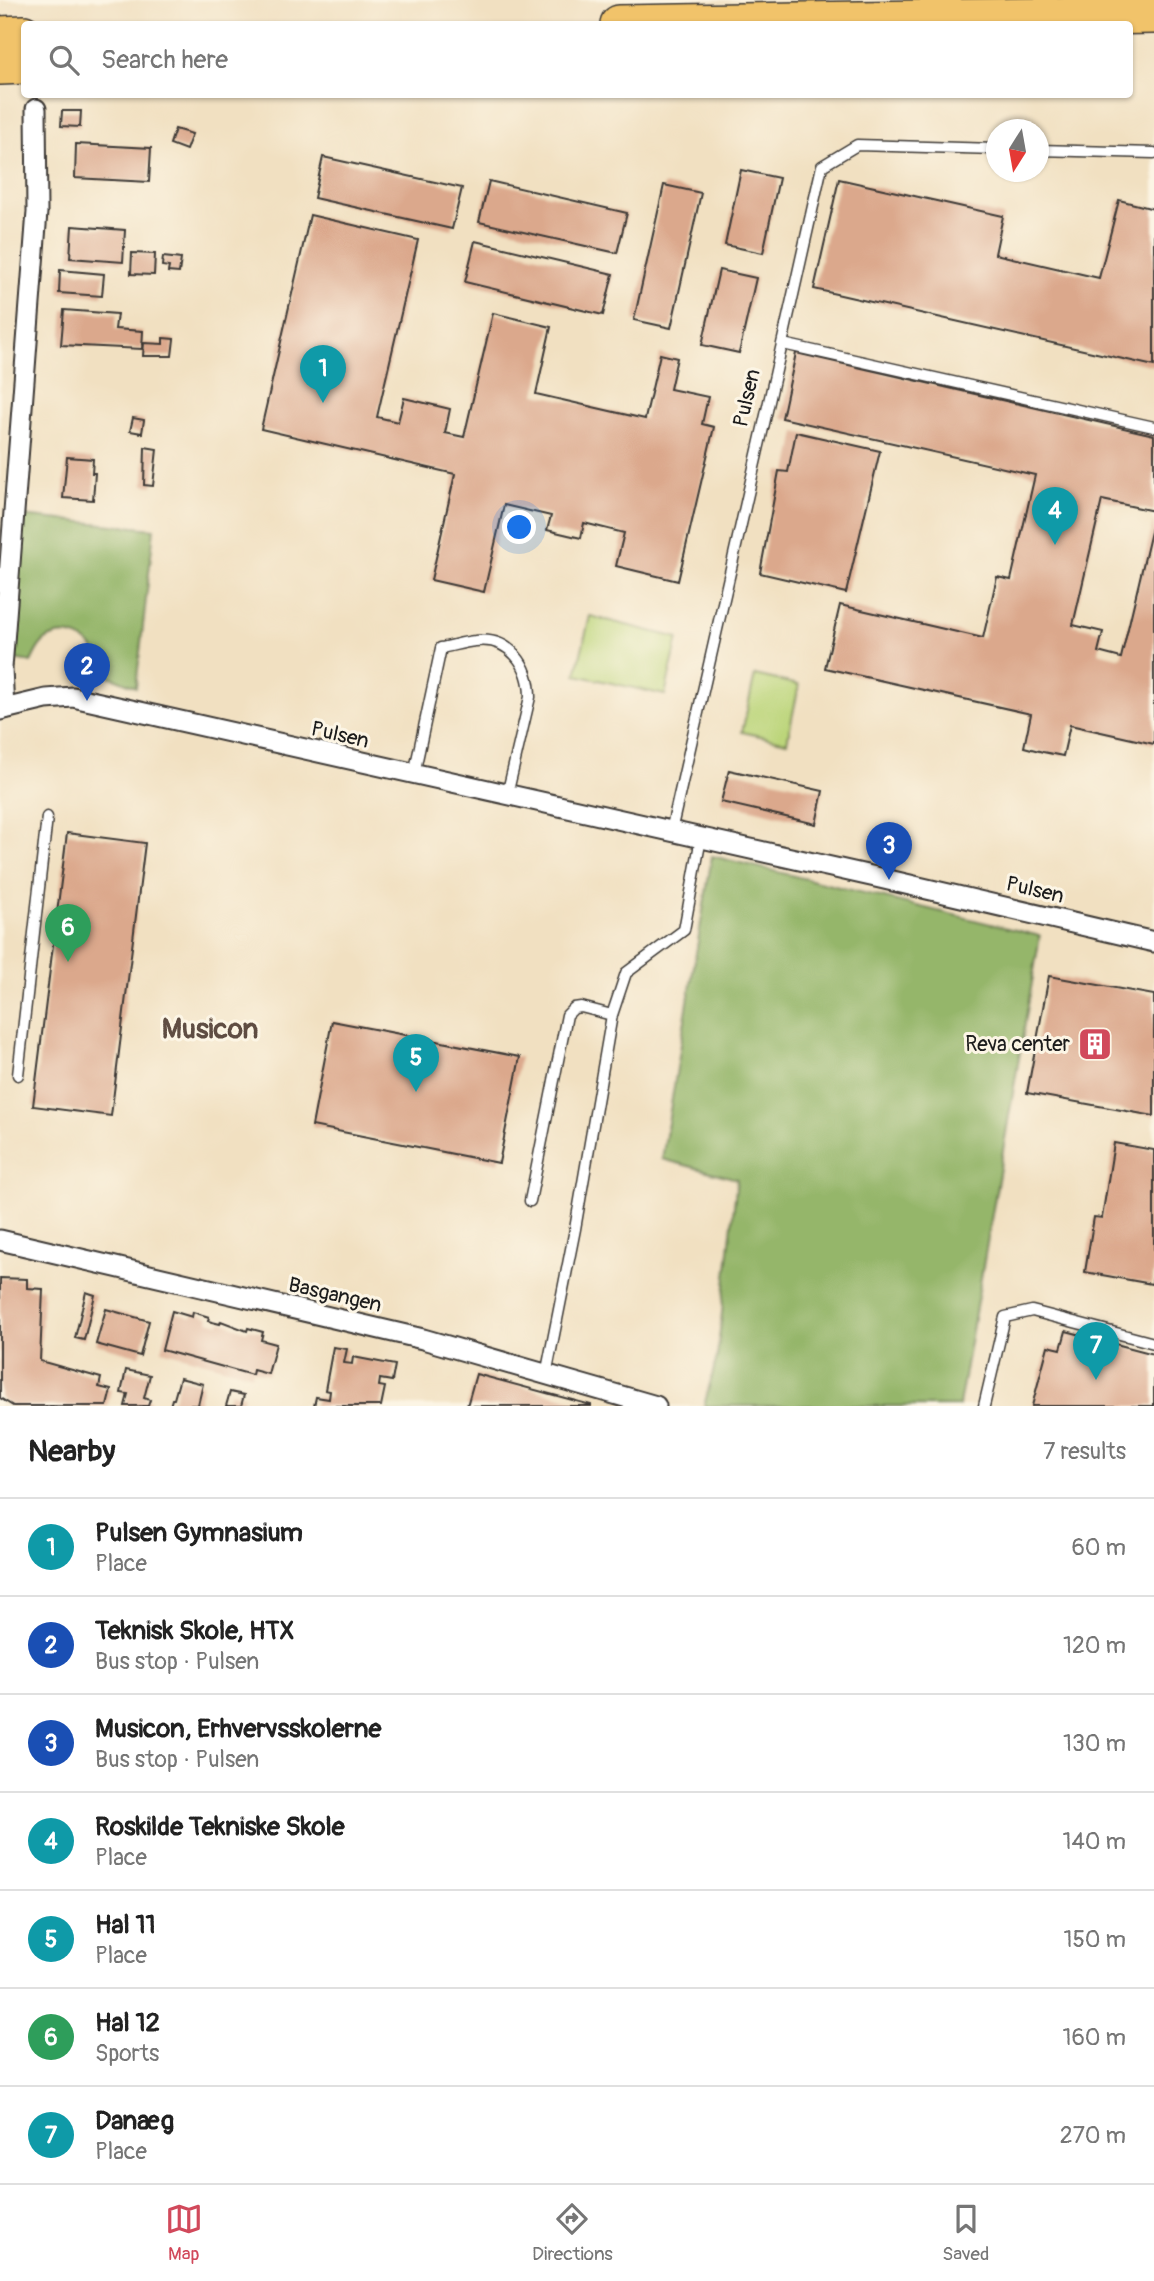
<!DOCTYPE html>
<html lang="en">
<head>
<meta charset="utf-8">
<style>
	:root { --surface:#fff; --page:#f6f6f6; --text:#222; --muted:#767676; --line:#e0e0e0; --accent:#d1495b }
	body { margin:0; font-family:Pangolin,sans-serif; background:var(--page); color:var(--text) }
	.compass { position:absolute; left:986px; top:119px; width:63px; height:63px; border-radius:50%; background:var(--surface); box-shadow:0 2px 5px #0004; rotate:191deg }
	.you { position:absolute; left:520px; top:528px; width:24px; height:24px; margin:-18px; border:5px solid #fff; border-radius:50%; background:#1a73e8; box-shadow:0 0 0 10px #1a73e833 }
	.badge { display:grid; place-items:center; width:46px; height:46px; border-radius:50%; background:var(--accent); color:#fff; font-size:23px; font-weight:700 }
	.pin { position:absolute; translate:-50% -58px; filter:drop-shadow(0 2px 4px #0008) }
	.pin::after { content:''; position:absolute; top:37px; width:24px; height:21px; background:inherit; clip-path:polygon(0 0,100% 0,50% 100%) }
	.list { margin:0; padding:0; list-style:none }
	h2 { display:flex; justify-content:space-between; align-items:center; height:91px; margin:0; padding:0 28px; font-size:30px }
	h2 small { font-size:23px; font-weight:400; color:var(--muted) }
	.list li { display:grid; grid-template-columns:46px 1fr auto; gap:21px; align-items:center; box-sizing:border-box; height:98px; padding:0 28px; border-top:2px solid var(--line) }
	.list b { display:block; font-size:26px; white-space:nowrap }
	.list p { margin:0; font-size:23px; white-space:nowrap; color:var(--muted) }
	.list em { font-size:23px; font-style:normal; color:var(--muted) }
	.icon { flex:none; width:38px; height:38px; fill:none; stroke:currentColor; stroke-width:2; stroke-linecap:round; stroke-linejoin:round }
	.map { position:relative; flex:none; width:1154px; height:1406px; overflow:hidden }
	.search { position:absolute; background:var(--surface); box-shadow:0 2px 5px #0004; left:21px; right:21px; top:21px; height:77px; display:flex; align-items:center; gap:18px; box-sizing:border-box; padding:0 24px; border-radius:7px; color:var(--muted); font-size:26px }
	.sheet { height:777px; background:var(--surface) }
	nav { display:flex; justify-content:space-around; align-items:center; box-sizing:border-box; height:98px; border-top:2px solid var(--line); background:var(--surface); font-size:19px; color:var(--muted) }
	nav a { display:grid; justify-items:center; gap:4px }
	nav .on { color:var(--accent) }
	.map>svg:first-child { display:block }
</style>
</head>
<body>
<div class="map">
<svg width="1154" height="1406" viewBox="0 0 1154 1406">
	<rect width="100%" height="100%" fill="#fcf5e5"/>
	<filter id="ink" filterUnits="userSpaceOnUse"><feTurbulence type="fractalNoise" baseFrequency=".0143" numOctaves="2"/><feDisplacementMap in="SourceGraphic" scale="14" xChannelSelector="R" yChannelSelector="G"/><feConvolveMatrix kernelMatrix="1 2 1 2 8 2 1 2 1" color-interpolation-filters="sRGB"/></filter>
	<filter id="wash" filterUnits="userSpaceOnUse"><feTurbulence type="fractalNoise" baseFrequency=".00686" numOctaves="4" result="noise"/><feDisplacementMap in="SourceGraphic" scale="28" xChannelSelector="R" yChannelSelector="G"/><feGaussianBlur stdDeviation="1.57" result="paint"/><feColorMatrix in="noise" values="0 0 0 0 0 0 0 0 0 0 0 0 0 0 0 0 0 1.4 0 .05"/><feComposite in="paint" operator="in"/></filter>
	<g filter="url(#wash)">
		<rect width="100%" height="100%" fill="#f1e0c1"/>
		<g fill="#bcd57a" stroke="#6c784b" stroke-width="2">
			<polygon points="590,616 678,638 665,695 576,675"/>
			<polygon points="755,675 799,685 787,742 742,732"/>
		</g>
		<g fill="#95b66a" stroke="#586943" stroke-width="2">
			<path d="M21 516 154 529 136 687 99 672C98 667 98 661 97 656 91 638 67 630 51 637 40 641 35 654 31 662L13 659 11 645Z"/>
			<polygon points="712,856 1040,936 959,1406 704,1406 717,1357 737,1179 662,1159"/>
		</g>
		<g id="blocks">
			<g fill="#dba88c">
				<polygon points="62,111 81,111 80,127 61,126"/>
				<polygon points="175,129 192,134 186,150 170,144"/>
				<polygon points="76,144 151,148 149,182 75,178"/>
				<polygon points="323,157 462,188 452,229 314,198"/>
				<polygon points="741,170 779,178 763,253 725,245"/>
				<polygon points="839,179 1003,216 995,254 1099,278 1119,200 1154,209 1154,366 814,289"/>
				<polygon points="489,181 627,213 617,253 479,222"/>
				<polygon points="664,185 701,193 671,328 634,320"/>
				<polygon points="310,215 418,240 377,417 398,422 404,398 450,409 445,433 464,437 493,313 551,327 536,394 645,419 660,354 677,358 670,389 708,397 702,424 714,427 678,581 616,566 624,533 584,523 581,538 547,530 551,516 504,505 484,592 431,580 455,474 261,429"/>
				<polygon points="72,226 125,230 123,262 70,258"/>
				<polygon points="475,241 613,274 603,315 465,282"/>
				<polygon points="132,253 155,254 154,275 131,274"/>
				<polygon points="163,257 181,259 179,273 168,272 169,267 162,266"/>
				<polygon points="60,270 104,274 102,296 59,293"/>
				<polygon points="719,270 756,278 739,353 702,345"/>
				<polygon points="64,310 117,314 115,329 143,331 142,349 61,345"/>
				<polygon points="163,338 174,339 172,356 143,356 144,343 163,344"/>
				<polygon points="796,353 1154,435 1154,511 1102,500 1073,625 1103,632 1098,652 1121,658 1154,519 1154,744 1070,725 1063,756 1043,752 1024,747 1031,714 825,668 840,605 983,638 997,577 1011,580 1035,475 782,418"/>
				<polygon points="133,418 144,420 142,433 130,431"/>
				<polygon points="796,432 880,451 846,593 760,573 779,471 788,472"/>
				<polygon points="145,447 157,449 153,486 144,485"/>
				<polygon points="67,457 93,459 92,473 95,473 93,500 63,498"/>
				<polygon points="729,770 823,791 816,824 721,802"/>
				<polygon points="67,833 145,843 111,1116 33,1106"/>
				<polygon points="1049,976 1154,995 1154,1116 1027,1093"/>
				<polygon points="332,1021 520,1057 499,1163 312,1126"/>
				<polygon points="1114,1143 1154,1150 1154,1271 1152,1284 1085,1272 1094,1217 1102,1218"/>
				<polygon points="0,1278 27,1279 27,1288 43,1289 40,1361 101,1378 99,1387 111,1390 107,1406 13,1406 0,1398"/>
				<polygon points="86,1292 95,1295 84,1340 75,1338"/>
				<polygon points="106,1309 149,1321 140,1356 96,1344"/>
				<polygon points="172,1311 192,1317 193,1312 209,1317 208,1321 220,1324 221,1321 247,1331 248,1328 263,1332 261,1340 276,1344 268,1374 253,1370 252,1375 162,1350"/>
				<polygon points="1066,1331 1154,1354 1154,1406 1032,1406 1048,1346 1061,1349"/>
				<polygon points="333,1347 347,1349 344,1363 352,1364 353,1357 395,1365 392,1381 380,1379 379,1386 385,1387 381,1406 314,1406 316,1397 329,1399 330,1391 325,1390"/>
				<polygon points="126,1370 150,1375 144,1398 150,1400 148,1406 125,1406 128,1394 121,1393"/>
				<polygon points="476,1374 591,1405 591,1406 467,1406"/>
				<polygon points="180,1378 203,1384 198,1405 170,1406 172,1399 174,1399"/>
				<polygon points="230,1392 244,1395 241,1406 226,1406"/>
			</g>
		</g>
	</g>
	<g filter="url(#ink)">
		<use href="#blocks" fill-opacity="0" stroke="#3c3935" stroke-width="2"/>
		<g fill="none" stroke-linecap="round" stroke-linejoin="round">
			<g stroke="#3c3935" stroke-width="13">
				<g id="lane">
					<polyline points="1038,150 1154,153"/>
					<polyline points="783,344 1154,427"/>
					<path d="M414 774 441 648C452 646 464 642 475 641 510 636 530 666 530 697L507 795"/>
					<path d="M671 831C721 609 773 388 822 166L857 145 996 149"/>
					<polyline points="18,1075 47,817"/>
					<polyline points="530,1201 567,1015 574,1008 581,1007 612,1015"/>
					<polyline points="546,1375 575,1229 612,1015 626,973 684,930 701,838"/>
					<polyline points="984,1406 1005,1317 1032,1311 1154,1343"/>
				</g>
			</g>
			<g stroke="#3c3935" stroke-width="23">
				<g id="street">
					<polyline points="4,709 2,668 37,212 36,109"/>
					<polyline points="0,710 46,699 73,697 880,878 1154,942"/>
					<polyline points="0,1240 423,1339 656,1406"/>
				</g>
			</g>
			<g stroke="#3c3935" stroke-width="40">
				<g id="highway">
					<polyline points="619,24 1154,15"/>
					<polyline points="0,35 24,34"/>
					<polyline points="0,66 24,65"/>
				</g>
			</g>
			<use href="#lane" stroke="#fff" stroke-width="10"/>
			<use href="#street" stroke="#fff" stroke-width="19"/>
			<use href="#highway" stroke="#f1c36a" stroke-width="37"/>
		</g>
	</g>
	<defs>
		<g id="building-square" transform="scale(1.75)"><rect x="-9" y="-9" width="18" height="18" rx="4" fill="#d1495b" stroke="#fcf5e5"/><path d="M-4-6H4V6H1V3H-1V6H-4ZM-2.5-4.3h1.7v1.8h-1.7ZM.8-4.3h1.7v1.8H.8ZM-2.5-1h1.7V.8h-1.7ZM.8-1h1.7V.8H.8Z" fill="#fff"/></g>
	</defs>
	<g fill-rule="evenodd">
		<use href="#building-square" x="1095" y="1044"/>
	</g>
	<g text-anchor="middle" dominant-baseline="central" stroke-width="6" stroke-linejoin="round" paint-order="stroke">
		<g font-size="21" fill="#1c1c1c" stroke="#fcf5e5">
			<text transform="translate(747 398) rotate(-77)">Pulsen</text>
			<text transform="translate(340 735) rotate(13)">Pulsen</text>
			<text transform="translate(1035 890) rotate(13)">Pulsen</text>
			<text transform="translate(335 1295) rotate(13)">Basgangen</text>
		</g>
		<g font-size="21" fill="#1c1c1c" stroke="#fcf5e5" text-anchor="end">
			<text x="1070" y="1044">Reva center</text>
		</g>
		<g font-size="28" font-weight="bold" fill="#5f4d43" stroke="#fcf5e5">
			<text x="210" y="1029">Musicon</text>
		</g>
	</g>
</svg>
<svg class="compass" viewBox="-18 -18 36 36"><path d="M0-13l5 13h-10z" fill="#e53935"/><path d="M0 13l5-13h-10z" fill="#767676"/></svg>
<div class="you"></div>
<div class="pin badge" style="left:323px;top:403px;background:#0f9aa8">1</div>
<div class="pin badge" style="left:87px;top:701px;background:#1a4fb4">2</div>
<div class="pin badge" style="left:889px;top:880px;background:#1a4fb4">3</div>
<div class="pin badge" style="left:1055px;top:545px;background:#0f9aa8">4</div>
<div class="pin badge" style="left:416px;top:1092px;background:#0f9aa8">5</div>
<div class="pin badge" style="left:68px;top:962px;background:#2e9e5b">6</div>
<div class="pin badge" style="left:1096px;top:1380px;background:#0f9aa8">7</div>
<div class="search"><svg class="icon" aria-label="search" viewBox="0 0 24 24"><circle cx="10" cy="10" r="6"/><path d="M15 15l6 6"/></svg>Search here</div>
</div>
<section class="sheet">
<h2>Nearby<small>7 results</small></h2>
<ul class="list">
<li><span class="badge" style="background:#0f9aa8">1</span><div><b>Pulsen Gymnasium</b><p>Place</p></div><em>60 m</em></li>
<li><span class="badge" style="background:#1a4fb4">2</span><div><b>Teknisk Skole, HTX</b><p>Bus stop · Pulsen</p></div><em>120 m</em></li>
<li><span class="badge" style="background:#1a4fb4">3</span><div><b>Musicon, Erhvervsskolerne</b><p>Bus stop · Pulsen</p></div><em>130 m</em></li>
<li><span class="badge" style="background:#0f9aa8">4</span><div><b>Roskilde Tekniske Skole</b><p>Place</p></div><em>140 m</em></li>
<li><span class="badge" style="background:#0f9aa8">5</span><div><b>Hal 11</b><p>Place</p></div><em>150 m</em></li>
<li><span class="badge" style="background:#2e9e5b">6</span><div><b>Hal 12</b><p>Sports</p></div><em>160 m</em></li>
<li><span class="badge" style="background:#0f9aa8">7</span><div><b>Danæg</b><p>Place</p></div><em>270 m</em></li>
</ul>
</section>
<nav>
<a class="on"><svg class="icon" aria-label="map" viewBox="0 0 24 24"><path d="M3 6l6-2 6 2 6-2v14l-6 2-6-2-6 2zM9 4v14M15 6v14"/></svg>Map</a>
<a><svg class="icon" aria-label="directions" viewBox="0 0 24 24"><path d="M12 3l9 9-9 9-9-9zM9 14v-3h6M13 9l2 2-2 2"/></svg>Directions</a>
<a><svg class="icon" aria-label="saved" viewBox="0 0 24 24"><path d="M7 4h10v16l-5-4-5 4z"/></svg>Saved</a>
</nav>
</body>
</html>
